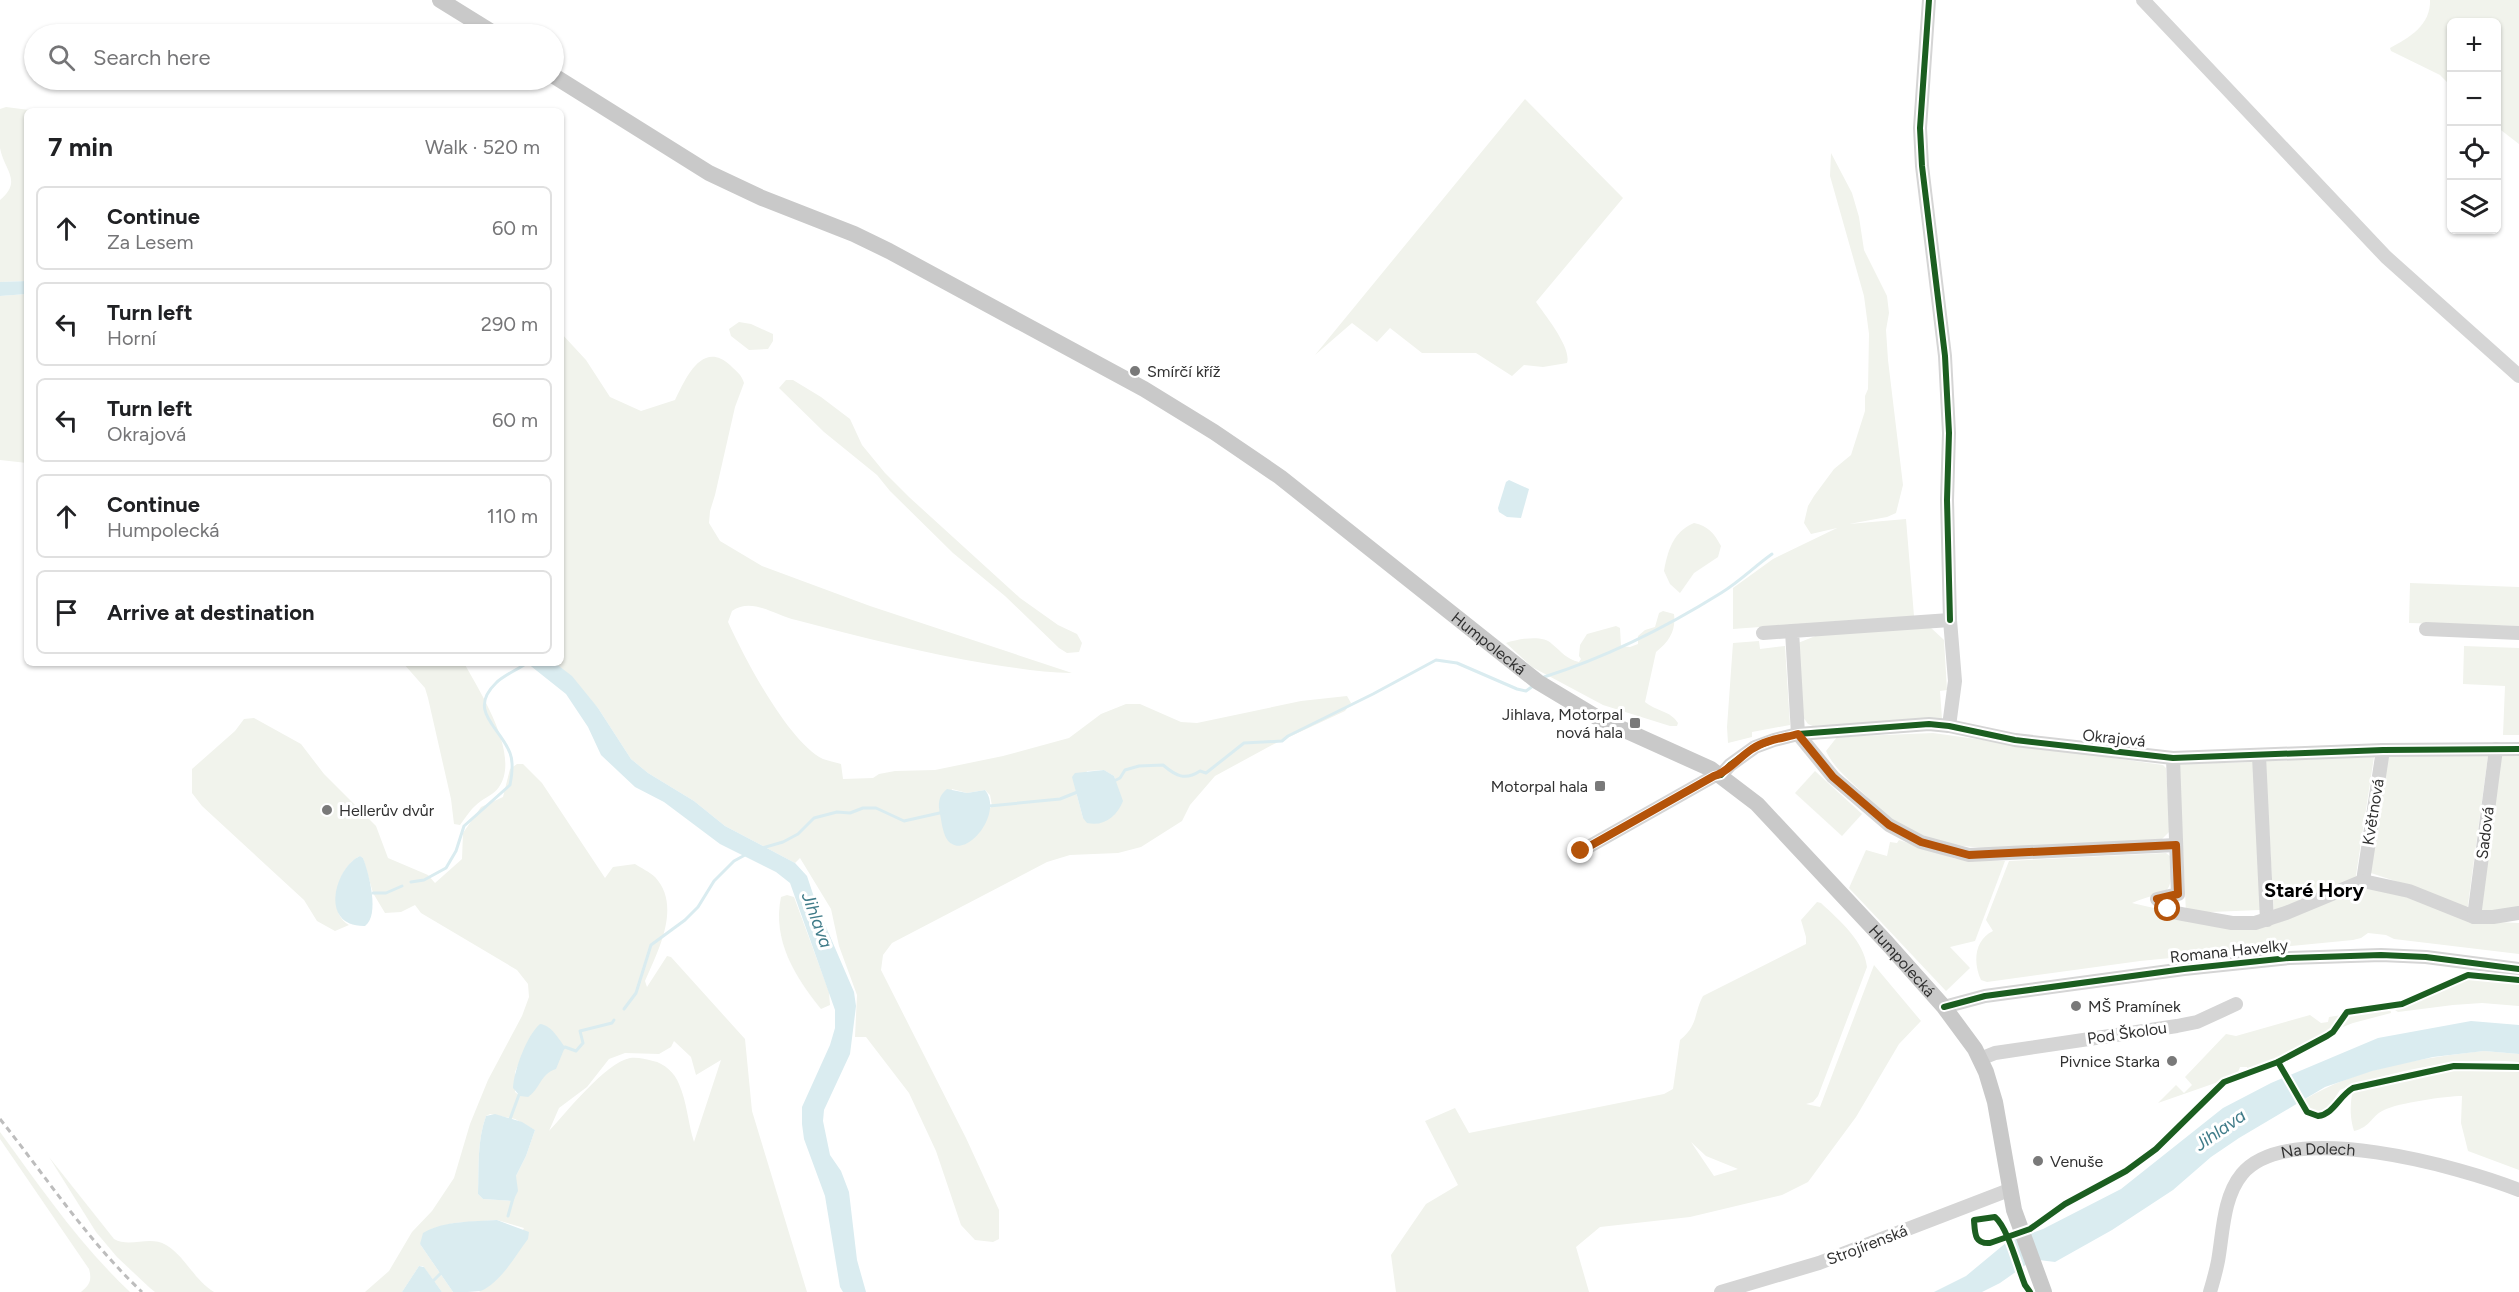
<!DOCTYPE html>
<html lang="en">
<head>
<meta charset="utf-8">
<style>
	:root { --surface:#fff; --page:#f6f6f6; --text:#202124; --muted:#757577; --line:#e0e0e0 }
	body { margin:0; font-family:Figtree,sans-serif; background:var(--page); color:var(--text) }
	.controls { position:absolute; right:18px; top:18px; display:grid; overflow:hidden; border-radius:9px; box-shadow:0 2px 4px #0004 }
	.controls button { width:54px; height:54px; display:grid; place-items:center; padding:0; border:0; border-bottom:2px solid var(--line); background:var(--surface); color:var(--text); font:30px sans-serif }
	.stop { position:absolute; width:18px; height:18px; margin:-14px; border:4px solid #b45309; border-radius:50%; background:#fff }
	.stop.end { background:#b45309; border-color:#fff; box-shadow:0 2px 6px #0008 }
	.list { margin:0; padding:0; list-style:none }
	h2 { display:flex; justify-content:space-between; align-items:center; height:78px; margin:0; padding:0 24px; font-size:26px }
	h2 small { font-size:20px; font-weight:400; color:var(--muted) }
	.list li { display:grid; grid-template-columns:39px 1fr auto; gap:18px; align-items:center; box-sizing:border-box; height:84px; margin:0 12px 12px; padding:0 12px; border:2px solid var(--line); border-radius:9px }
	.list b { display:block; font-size:22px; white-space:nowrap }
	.list p { margin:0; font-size:20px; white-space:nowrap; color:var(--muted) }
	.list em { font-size:20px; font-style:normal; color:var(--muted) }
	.icon { flex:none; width:33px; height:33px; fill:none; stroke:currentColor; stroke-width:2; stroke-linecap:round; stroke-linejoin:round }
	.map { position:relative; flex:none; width:2519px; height:1292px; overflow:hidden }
	.search { position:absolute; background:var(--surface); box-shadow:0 2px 4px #0004; left:24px; top:24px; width:540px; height:66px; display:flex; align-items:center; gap:15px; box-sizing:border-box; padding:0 21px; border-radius:33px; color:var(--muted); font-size:22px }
	.panel { position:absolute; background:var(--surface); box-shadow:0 2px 4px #0004; left:24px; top:108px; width:540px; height:558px; border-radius:9px }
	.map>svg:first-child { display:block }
</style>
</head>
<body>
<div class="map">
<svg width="2519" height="1292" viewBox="0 0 2519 1292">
	<rect width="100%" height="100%" fill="#fff"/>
	<g fill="#f1f3ec" fill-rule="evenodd">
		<path d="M2430 0H2519V144L2497 127 2496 22H2452L2451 86 2440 75 2391 51 2390 48C2409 38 2431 25 2430 0Z"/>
		<path d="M1525 99 1623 198 1536 302C1545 315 1572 348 1567 363L1543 367 1524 365 1512 376 1476 353H1422L1390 328 1377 342 1352 323 1315 355Z"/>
		<path d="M6 107 37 111H27V281L0 282V200C23 181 4 170 0 148 0 136 0 121 0 109Z"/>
		<polygon points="1831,153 1852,193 1859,217 1864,250 1887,296 1889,313 1886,330 1888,360 1903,485 1896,513 1887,517 1849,524 1906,519 1914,616 1733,629 1733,588 1773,559 1837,528 1811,534 1804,523 1808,506 1814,496 1834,469 1851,455 1865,411 1865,396 1868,389 1869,334 1864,296 1830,176"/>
		<polygon points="27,294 27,463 0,460 0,296"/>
		<polygon points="739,322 751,324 773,334 773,341 768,349 749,350 731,336 729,329"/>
		<path d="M561 333 586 360 610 397 641 411 675 400C686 378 702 340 730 365 736 371 742 375 744 383L735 407 715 495 710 511 709 523 720 541 762 566 870 606 1072 673C1044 673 1017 668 989 664 924 653 860 637 796 620 774 615 752 597 732 611L728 622C744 657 788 742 823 759 828 761 835 762 841 764L843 779 873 778 879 774 895 771 935 770 1003 756 1069 738 1101 714 1126 704H1140L1181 722 1197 723 1301 701 1347 696 1351 703 1345 711 1272 745 1215 776 1190 805 1182 821 1141 847 1118 853 1070 855 1047 862 892 943 883 955 881 970 966 1138 999 1210V1239L993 1242 975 1240 961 1225 936 1151 909 1093 866 1037H855L857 995 839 946 831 909 800 858 795 863 725 826 694 801 648 773 631 759 598 708 555 663H561ZM1104 770 1114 776 1116 781 1083 818 1076 792 1087 771ZM952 789 967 793 985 790 990 795 992 806 959 845 952 844 946 837Z"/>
		<polygon points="786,380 793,380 821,397 850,419 862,445 885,473 909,497 1020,598 1058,625 1077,634 1082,643 1079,652 1067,653 1059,648 1005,596 953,553 890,491 877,475 824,432 779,388"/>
		<path d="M1694 523C1708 526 1714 533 1721 546L1718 557 1694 573 1680 593 1670 584 1664 571C1668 550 1673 532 1694 523Z"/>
		<polygon points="2410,583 2519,587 2519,626 2409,623"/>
		<path d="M1663 611 1674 614C1676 630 1670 641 1656 652L1645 702C1656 711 1671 711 1678 723L1677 726H1670L1603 705 1532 667 1506 643C1518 639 1543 634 1552 644 1562 652 1566 659 1579 662L1581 659 1579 656 1580 645 1587 634 1616 626 1620 628 1621 646 1630 647 1638 644V636L1645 630 1655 627 1659 613Z"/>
		<polygon points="1930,627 1944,640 1947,690 1940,691 1942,719 1813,726 1808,724 1803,717 1798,643 1818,635"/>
		<polygon points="1759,641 1760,649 1785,646 1790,725 1752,732 1752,737 1728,743 1727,727 1733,643"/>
		<polygon points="2464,646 2519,648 2519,735 2503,735 2505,686 2463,684"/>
		<path d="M403 663H464C480 692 521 755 499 787 494 794 488 796 481 801 472 807 466 817 460 825L454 824 451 799 428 698 425 688Z"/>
		<path d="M254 718 301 744 324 774 376 826 388 858 428 875 435 883 462 859 463 833 481 807 503 797 510 769 517 764H523L542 783 605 878 613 867 635 864C641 868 650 872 655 877 682 906 658 951 645 981L647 987 667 956 671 957 745 1039 752 1111 807 1292H479L498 1278 524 1228 497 1220 454 1223 431 1229 420 1244 453 1292H442L423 1266H419L402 1292H365L389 1271 412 1232 432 1211 454 1178 470 1124 488 1080 522 1016 529 997 528 984 517 970 421 913 415 905 401 912 385 913 373 893 363 858 360 856C338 866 325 912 349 925L335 931 317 921 304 900 202 806 192 793V769L235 731 244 719ZM674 1041 691 1057 696 1075 721 1060 694 1142C688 1123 687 1102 679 1084 675 1073 664 1063 653 1061 645 1059 638 1057 630 1058 605 1063 566 1113 549 1131L559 1108 587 1087 609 1059 625 1053 659 1054 671 1047ZM519 1063 548 1072 520 1096 515 1092V1072ZM490 1114 515 1119 535 1130 526 1156 516 1176 513 1201 483 1199 478 1194C479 1167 477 1141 486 1116Z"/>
		<path d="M1933 733 2163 765 2166 768 2170 831 2161 840C2125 842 2088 844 2052 846 2009 848 1966 852 1925 837 1900 828 1880 810 1862 792 1849 780 1834 768 1826 751L1837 737Z"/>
		<polygon points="2386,756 2488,756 2467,912 2410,886 2368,872"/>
		<polygon points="2501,756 2519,756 2519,909 2479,913"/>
		<polygon points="2374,757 2355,882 2274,914 2265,761"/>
		<polygon points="2254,762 2260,910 2186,913 2179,764"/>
		<polygon points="1815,771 1862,814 1842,836 1795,793"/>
		<polygon points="1899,840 1956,859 2005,861 1975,941 1950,947 1970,968 1946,991 1849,888 1866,850 1887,856 1890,842 1897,843"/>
		<path d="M2166 853 2171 857C2173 902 2166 888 2132 903L2206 920 2236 924 2359 890 2383 886 2497 922 2519 923V954L2394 939 2386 935 2368 933 2361 938 2353 940 2140 961 1987 982 1981 980C1973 963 1974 940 1993 931L1986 920 2009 861Z"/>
		<path d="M787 895 794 897 829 992 830 1005 821 1009C795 977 772 940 781 897Z"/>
		<path d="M1817 902 1821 903C1840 921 1864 941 1867 967L1818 1096 1813 1102 1806 1104 1820 1107 1874 965 1921 1021 1899 1044 1856 1117 1808 1182 1782 1195 1690 1217 1600 1227 1576 1247 1589 1292H1396L1391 1255 1426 1204 1458 1185 1425 1121 1455 1108 1469 1133 1664 1094 1673 1089 1680 1040C1699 1024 1693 1015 1703 996L1806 944V937L1801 920ZM1691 1142 1706 1156 1738 1169 1714 1176Z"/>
		<polygon points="2474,977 2519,983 2519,1006 2482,1003 2453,1005 2398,1012 2395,1010 2395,1007 2462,979"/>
		<polygon points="2390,1008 2391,1013 2353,1023 2335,1030 2347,1015"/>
		<polygon points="2310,1015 2321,1023 2328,1022 2329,1017 2342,1015 2326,1035 2249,1071 2247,1067 2240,1067 2238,1072 2244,1073 2158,1103 2176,1085 2184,1093 2192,1085 2185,1077 2226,1034 2236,1036"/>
		<path d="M2484 1051 2519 1054V1062C2471 1058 2426 1065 2380 1077 2367 1081 2352 1084 2340 1090L2326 1111 2320 1114 2311 1111 2304 1100C2358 1067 2422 1058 2484 1051Z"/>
		<path d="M2479 1067 2519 1071V1170L2468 1151 2461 1123 2462 1096C2446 1096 2398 1103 2384 1110 2371 1116 2371 1127 2354 1131 2350 1118 2350 1107 2352 1094L2355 1091 2417 1075Z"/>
		<path d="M0 1132C41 1188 80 1245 130 1292H81C90 1285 92 1280 89 1269L0 1139Z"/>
		<path d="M49 1157 114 1239C130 1248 150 1235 166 1245 185 1256 194 1280 214 1292H155L150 1288 117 1257 96 1232Z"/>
	</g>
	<g fill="#daecf0">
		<polygon points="27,281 27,294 0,296 0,282"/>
		<polygon points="1509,480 1529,489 1521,518 1507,517 1499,512 1498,508 1506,482"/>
		<polygon points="527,663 555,663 572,676 598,708 631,759 648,773 694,801 725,826 795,863 807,876 817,906 854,992 856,1006 850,1054 824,1110 823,1121 830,1155 841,1171 849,1192 857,1260 866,1292 843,1292 840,1287 825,1196 804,1139 802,1124 802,1107 830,1045 835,1028 835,1010 790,883 776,872 720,844 664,802 635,787 601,755 588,727 566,694"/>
		<path d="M1104 770 1114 776 1123 801C1117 816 1104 827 1087 823L1083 818 1072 777 1075 773Z"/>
		<path d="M947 789 967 793 985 790C1003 812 970 855 952 844 943 839 942 823 940 814 938 804 938 796 947 789Z"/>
		<path d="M360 856 363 858C369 874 380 915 365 926 318 927 335 867 360 856Z"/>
		<polygon points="2471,1021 2519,1025 2519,1054 2484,1051 2433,1057 2372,1071 2325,1087 2239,1138 2211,1157 2173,1190 2112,1230 2055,1262 2039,1260 2027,1264 2000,1283 1982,1292 1934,1292 1966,1276 2007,1242 2043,1229 2121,1189 2223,1108 2271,1083 2378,1038"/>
		<path d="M540 1024C551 1025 558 1038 565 1047L556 1069C540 1074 541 1088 528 1097L520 1096 513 1088C514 1070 527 1035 540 1024Z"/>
		<path d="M495 1114 522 1122 535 1130 526 1156 516 1176 518 1191 513 1201 483 1199 478 1194C479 1167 477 1141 486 1116Z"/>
		<path d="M497 1220 529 1232 528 1239C515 1256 502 1281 481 1291 474 1292 461 1292 453 1292L420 1244 423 1233C445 1220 472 1222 497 1220Z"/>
		<polygon points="419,1266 424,1267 442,1292 402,1292"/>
	</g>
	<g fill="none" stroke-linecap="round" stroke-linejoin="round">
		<g stroke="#daecf0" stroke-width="3">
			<path d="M1544 677C1607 657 1665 628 1721 593 1739 582 1755 566 1772 554"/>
			<path d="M1112 782 1120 778 1125 770 1139 766 1163 765C1176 776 1185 781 1200 771L1206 773 1244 743 1282 741 1288 736 1373 694 1436 660 1457 663 1517 689 1526 691 1533 686"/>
			<polyline points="989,806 1060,799 1080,791"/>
			<polyline points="762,848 783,842 798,834 814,818 837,812 850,813 863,808 876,808 904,821 944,812"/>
			<path d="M411 882 424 880 446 868 456 851 464 826 510 785C512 775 514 763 510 753 500 727 467 711 496 683 504 675 517 670 527 663"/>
			<polyline points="373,893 386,893 402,886"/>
			<polyline points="624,1009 636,993 651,945 685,920 698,907 714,881 734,861 745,855"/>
			<polyline points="562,1049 565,1047 576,1051 583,1043 580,1031 612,1023 614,1020"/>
			<polyline points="509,1122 520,1092"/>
			<polyline points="508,1216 513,1198"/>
			<polyline points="432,1282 442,1272"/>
		</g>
		<g stroke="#d5d5d5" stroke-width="14">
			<polyline points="1929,0 1920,128 1922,166 1945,356 1949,433 1947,500 1950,620"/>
			<polyline points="2143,0 2386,257 2519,376"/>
			<polyline points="2426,629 2519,633"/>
			<polyline points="1763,633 1792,631"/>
			<polyline points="1949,726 1955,681 1950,620 1792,631 1798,734 1833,777 1889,825 1921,842 1969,855 2176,845"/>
			<polyline points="2383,750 2363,881 2409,891 2474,917 2493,917 2519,913"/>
			<polyline points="2259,756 2267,920"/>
			<polyline points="2173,758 2178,894 2157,899 2172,912 2182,914 2232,923 2255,923 2286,913 2363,881"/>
			<polyline points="1581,851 1714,776 1721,775 1730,765 1755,747 1774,740 1798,734 1929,724 1949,726 2015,740 2173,758 2383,750 2519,749"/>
			<polyline points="2474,917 2496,749"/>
			<polyline points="1944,1007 1985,996 2184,969 2289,958 2381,955 2426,957 2519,969"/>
			<polyline points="1980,1059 1995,1053 2177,1026 2197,1022 2236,1004"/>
			<polyline points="1721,1292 1819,1263 2009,1190"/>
			<path id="s1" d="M2210 1292C2213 1282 2216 1271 2218 1261 2223 1233 2223 1197 2242 1174 2289 1118 2461 1167 2519 1190"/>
		</g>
		<g stroke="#c9c9c9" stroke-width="16">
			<polyline points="440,0 495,34"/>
			<path id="s2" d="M554 76 709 173 762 198 854 234 889 251 1144 389 1214 432 1280 477 1538 682 1598 718 1711 769 1757 804 1887 943 1944 1007 1975 1049 1986 1072 1995 1102 2014 1210 2044 1292"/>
		</g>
		<path stroke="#bdbdbd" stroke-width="3" stroke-dasharray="6 4.5" stroke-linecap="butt" d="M0 1119C47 1178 87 1240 142 1292"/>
		<g stroke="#fff" stroke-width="10">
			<g id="cycleway">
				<polyline points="1929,0 1920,128 1922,166 1945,356 1949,433 1947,500 1950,620"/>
				<polyline points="1581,851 1714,776 1721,775 1730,765 1755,747 1774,740 1798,734 1929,724 1949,726 2015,740 2173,758 2383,750 2519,749"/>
				<polyline points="1944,1007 1985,996 2184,969 2289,958 2381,955 2426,957 2519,969"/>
				<path d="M2278 1062 2307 1112 2318 1116C2334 1114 2339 1096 2353 1088L2454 1066 2519 1067"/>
				<path d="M2030 1292 2025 1285C2018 1268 2008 1228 1995 1217L1974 1220C1975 1233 1974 1244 1990 1243L2030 1229 2065 1204 2126 1171 2156 1149 2224 1082 2278 1062 2327 1036 2333 1032 2347 1012 2402 1004 2468 975 2519 980"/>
			</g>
		</g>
		<use href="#cycleway" stroke="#1b5e20" stroke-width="6"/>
	</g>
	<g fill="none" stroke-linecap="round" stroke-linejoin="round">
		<path stroke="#b45309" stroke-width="8" d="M1581 851 1714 776C1725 774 1741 756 1752 749 1765 740 1783 738 1798 734L1833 777 1889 825 1921 842 1969 855 2176 845 2178 894 2157 899 2168 909"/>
	</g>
	<g fill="#797979" stroke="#fff" stroke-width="2">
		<circle cx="1135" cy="371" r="6"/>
		<rect x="1629" y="717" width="12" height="12" rx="3"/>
		<rect x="1594" y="780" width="12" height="12" rx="3"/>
		<circle cx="327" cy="810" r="6"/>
		<circle cx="2076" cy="1006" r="6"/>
		<circle cx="2172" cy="1061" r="6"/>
		<circle cx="2038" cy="1161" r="6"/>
	</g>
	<g text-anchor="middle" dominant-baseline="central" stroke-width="6" stroke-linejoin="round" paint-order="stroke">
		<g font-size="16" fill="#313131" stroke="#fff" text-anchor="start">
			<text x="1147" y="371">Smírčí kříž</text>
			<text x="1623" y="714" text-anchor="end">Jihlava, Motorpal<tspan x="1623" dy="18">nová hala</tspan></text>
			<text x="1588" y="786" text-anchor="end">Motorpal hala</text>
			<text x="339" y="810">Hellerův dvůr</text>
			<text x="2088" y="1006">MŠ Pramínek</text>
			<text x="2160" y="1061" text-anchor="end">Pivnice Starka</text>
			<text x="2050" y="1161">Venuše</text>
		</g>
		<g font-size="16" fill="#313131" stroke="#fff">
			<text stroke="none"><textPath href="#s2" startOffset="1098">Humpolecká</textPath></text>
			<text transform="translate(2114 738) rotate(6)">Okrajová</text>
			<text transform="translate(2373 812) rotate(-81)">Květnová</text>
			<text transform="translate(2485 833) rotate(-83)">Sadová</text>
			<text transform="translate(2229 951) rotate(-6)">Romana Havelky</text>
			<text stroke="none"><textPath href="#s2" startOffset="1626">Humpolecká</textPath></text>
			<text transform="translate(2127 1033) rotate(-8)">Pod Školou</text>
			<text stroke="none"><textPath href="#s1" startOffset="206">Na Dolech</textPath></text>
			<text transform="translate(1867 1245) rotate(-21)">Strojírenská</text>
		</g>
		<g font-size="18" font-style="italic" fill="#407c89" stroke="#fff">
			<text transform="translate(817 920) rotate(70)">Jihlava</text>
			<text transform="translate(2220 1130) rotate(-35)">Jihlava</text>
		</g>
		<g font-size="20" font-weight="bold" fill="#000" stroke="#fff">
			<text x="2314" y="890">Staré Hory</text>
		</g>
	</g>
</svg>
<div class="controls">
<button>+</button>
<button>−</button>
<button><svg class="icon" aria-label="locate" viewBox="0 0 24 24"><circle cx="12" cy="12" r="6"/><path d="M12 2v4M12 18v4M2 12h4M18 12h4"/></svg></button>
<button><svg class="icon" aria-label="layers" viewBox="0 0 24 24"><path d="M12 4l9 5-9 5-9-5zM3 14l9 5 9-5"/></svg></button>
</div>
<div class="stop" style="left:2168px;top:909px"></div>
<div class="stop end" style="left:1581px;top:851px"></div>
<div class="search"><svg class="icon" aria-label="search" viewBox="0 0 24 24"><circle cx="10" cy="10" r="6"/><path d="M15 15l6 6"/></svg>Search here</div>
<section class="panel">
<h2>7 min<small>Walk · 520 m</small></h2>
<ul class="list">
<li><svg class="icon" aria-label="ahead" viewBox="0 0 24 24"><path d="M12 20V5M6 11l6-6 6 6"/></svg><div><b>Continue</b><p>Za Lesem</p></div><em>60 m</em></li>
<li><svg class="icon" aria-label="left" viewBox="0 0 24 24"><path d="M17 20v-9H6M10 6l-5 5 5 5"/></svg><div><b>Turn left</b><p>Horní</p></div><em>290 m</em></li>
<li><svg class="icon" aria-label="left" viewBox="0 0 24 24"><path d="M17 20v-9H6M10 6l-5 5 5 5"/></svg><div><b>Turn left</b><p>Okrajová</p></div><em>60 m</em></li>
<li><svg class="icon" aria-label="ahead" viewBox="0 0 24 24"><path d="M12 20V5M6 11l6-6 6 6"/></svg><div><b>Continue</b><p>Humpolecká</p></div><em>110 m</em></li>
<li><svg class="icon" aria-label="arrive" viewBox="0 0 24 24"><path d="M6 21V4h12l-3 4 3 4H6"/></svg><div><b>Arrive at destination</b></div></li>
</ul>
</section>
</div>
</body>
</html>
